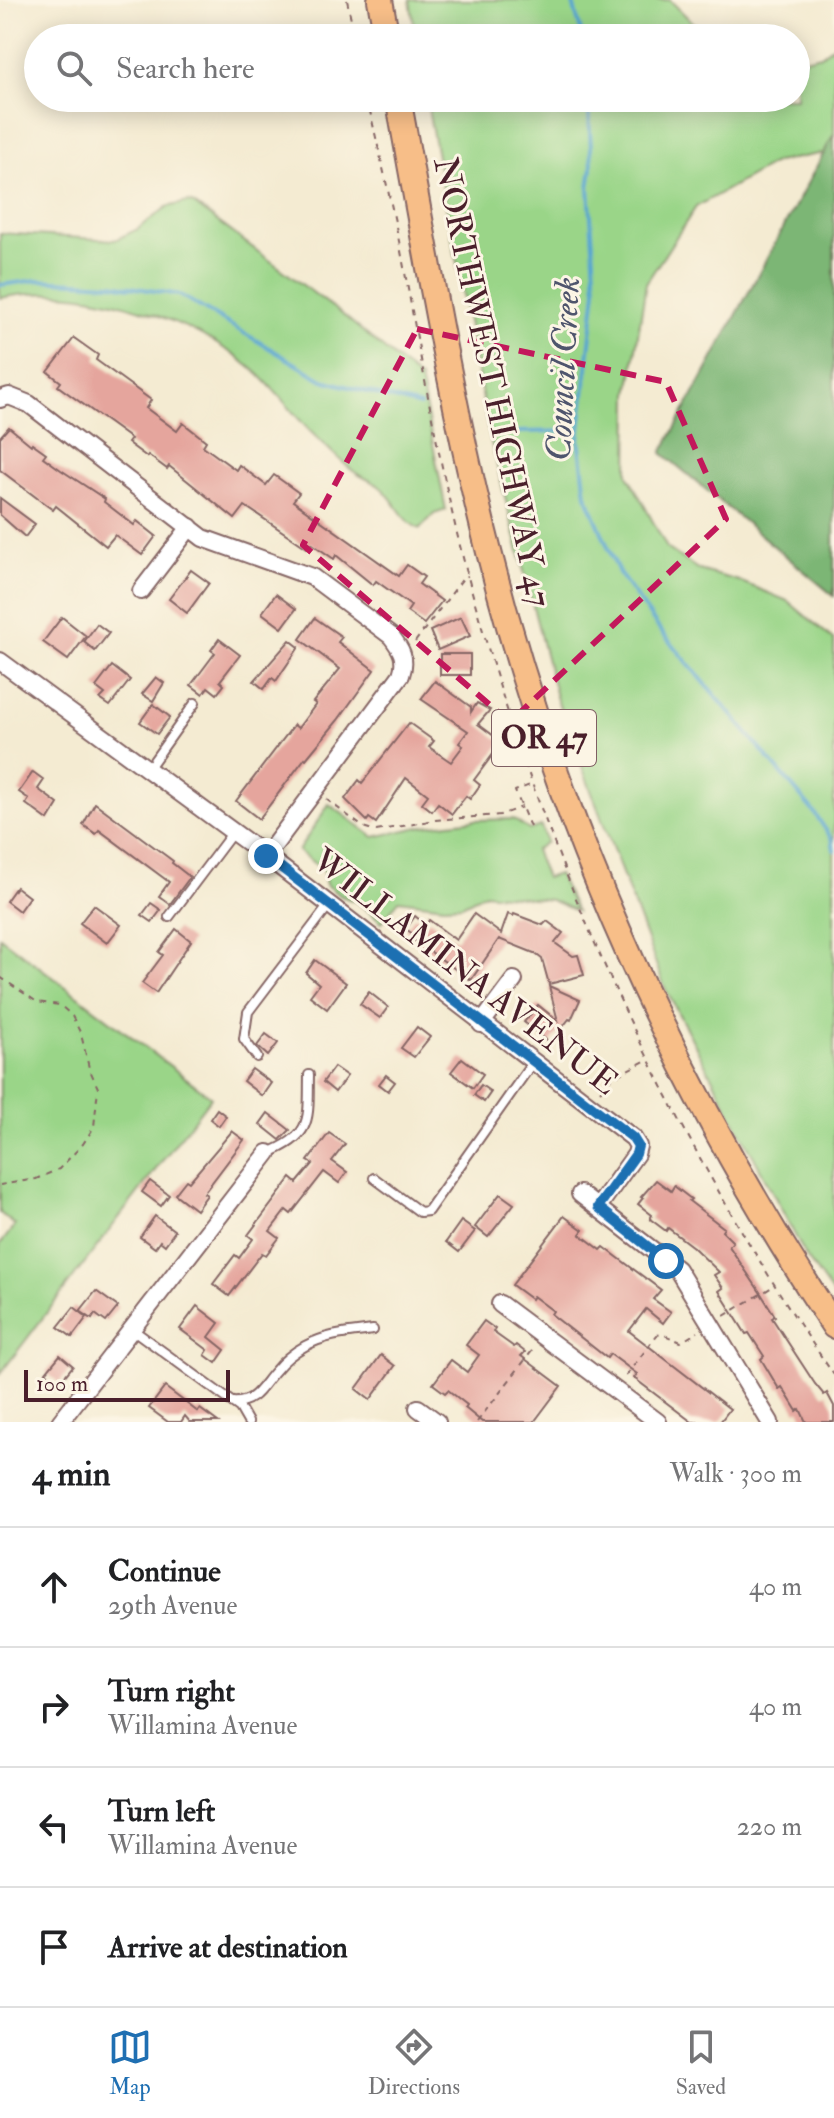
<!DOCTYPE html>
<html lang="en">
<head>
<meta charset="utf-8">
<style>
	:root { --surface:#fff; --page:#f2f2f2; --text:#202124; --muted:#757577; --line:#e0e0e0; --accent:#1f6fb2 }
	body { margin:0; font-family:"IM FELL Double Pica",serif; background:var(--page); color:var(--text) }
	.scale { position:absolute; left:24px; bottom:20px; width:206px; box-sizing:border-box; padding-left:8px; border:4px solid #4a1f2b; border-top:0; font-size:22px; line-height:28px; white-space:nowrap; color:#4a1f2b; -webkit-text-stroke:6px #fcf5e5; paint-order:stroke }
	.stop { position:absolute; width:24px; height:24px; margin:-18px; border:6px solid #1f6fb2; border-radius:50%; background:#fff }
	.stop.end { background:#1f6fb2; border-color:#fff; box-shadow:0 2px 8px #0008 }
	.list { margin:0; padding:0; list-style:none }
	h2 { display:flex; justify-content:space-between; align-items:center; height:104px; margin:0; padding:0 32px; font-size:34px }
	h2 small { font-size:26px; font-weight:400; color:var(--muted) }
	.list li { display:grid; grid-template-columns:52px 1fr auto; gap:24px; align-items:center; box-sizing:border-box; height:120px; padding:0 32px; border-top:2px solid var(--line) }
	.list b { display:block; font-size:30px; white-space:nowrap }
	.list p { margin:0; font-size:26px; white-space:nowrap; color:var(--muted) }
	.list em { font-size:26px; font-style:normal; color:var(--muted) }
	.icon { flex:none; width:44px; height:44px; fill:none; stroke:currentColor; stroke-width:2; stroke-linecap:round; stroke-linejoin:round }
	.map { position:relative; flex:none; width:834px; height:1422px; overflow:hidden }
	.search { position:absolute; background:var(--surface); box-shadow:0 4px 20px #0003; left:24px; right:24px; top:24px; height:88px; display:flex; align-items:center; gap:20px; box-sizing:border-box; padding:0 28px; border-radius:44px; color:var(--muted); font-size:30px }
	.sheet { height:584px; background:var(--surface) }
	nav { display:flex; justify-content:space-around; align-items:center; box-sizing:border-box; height:112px; border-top:2px solid var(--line); background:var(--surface); font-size:22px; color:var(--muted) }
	nav a { display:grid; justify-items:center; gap:4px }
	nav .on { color:var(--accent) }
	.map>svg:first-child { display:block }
</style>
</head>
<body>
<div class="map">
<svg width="834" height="1422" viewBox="0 0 834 1422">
	<rect width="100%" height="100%" fill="#fcf5e5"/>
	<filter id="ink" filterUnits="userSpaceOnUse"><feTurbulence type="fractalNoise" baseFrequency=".0125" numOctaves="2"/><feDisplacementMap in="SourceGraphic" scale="16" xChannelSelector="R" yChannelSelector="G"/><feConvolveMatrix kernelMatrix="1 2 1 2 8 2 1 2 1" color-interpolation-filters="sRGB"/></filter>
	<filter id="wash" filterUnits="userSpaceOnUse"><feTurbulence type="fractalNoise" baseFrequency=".006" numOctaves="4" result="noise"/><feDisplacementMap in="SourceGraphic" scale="32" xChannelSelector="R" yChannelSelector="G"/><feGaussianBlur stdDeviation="1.8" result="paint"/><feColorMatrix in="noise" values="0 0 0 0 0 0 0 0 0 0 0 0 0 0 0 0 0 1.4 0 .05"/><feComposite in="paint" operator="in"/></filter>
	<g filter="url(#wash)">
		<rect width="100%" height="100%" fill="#f4ebd2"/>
		<g fill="#9ad588" stroke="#727a5a" stroke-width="2">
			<polygon points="410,0 670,0 689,19 713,38 416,38"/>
			<polygon points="834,45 834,134 824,153 776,162 696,207 646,283 629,394 628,475 667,548 699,570 739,581 788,601 834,640 834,1296 807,1258 665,988 556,697 490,438 426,98 796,98 796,61 821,55"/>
			<path d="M188 202 194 204 343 315 420 379 446 510 434 514 420 529C401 521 395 498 379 486 371 480 361 477 353 471 339 460 326 446 313 434 293 414 276 390 255 371 191 317 83 281 0 298V233L115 240 138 229 167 207Z"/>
			<polygon points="329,804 374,837 424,826 475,820 513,819 529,830 541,826 546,842 535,850 546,878 558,874 576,911 551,900 485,893 462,905 444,906 399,900 382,922 357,902 341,896 326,885 323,870 298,851"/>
			<polygon points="0,937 211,1097 0,1374 0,1245 15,1225 0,1213"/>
		</g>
		<polygon fill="#7bb674" stroke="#626a50" stroke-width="2" points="834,134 834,596 662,453"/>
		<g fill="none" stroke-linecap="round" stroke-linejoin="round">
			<g stroke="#56a5d0" stroke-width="4">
				<polyline points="572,0 583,38"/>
				<polyline points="588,98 592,167 589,188 596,290 579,438 586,495 619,573 660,630 813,811 832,839 834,850"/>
				<polyline points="0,285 37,280 112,284 180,295 323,380 420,406"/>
				<polyline points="518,432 580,431"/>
			</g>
		</g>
		<g id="blocks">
			<g fill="#e5a59d">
				<polygon points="74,338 98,355 96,360 151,400 146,408 177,431 183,423 206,441 203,446 236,470 239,465 266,485 274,475 299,493 293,501 399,576 407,565 424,577 419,584 442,601 424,624 407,612 411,606 376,581 373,585 336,555 334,559 311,543 307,548 245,506 235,519 169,466 167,469 148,455 147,457 128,443 131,439 58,386 61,382 48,372"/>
				<polygon points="9,427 31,445 32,443 46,453 43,457 61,470 105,499 104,502 134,525 137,521 156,536 142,555 115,535 106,546 56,506 53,510 0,470 0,437"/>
				<polygon points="0,498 35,524 25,537 0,515"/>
				<polygon points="191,570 209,583 187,613 169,599"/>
				<polygon points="276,594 296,609 282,628 262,613"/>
				<polygon points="62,617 86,636 68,660 43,642"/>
				<polygon points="461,617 470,636 438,650 430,631"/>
				<polygon points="315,618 342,637 338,642 374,670 338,720 306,759 305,758 259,819 236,801 294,725 298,728 316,704 313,702 340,669 300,639"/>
				<polygon points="97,624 109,633 95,651 84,642"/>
				<polygon points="219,639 240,655 220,681 224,685 217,694 208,687 203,694 191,685 215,653 211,650"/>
				<polygon points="290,640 299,647 276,681 272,678 264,689 254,681"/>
				<rect x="440" y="654" width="30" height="21"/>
				<polygon points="112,666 130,680 110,706 100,699 105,694 96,687"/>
				<polygon points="156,677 164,683 153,701 142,694"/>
				<polygon points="435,681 471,707 471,712 477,703 490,710 478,724 502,742 474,780 480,785 470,799 466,796 452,814 438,803 432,811 422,803 428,795 406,778 376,823 369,818 367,821 345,799 359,780 362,783 409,723 434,741 429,747 451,762 463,746 459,743 468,731 421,699"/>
				<polygon points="153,704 170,717 157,734 140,722"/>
				<polygon points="33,772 44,780 38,789 58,804 48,820 26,804 29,799 19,792"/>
				<polygon points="95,803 173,861 172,863 190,877 170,904 159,896 169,882 99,830 96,834 83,825"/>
				<polygon points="16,887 29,897 19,911 6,901"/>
				<polygon points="151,903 161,910 152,922 142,915"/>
				<polygon points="94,905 121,925 107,943 80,923"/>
				<polygon points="474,914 501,934 508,914 513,916 514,914 543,925 547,921 563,933 555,943 573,956 578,955 584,975 549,984 542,959 534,953 499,939 471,980 414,940 417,937 406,929 415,916 426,925 429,920 456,940"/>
				<polygon points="176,929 191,941 156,993 142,983 163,955 159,952"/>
				<polygon points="315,960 346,983 327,1009 310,996 319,984 306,973"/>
				<polygon points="549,986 580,1000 571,1020 569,1019 550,1043 524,1022 538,1005 558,1021"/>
				<polygon points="369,992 388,1007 380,1018 360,1004"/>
				<polygon points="417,1027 430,1037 414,1057 401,1048"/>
				<polygon points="266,1034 278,1043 268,1056 257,1046"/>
				<polygon points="462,1058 483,1074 473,1088 451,1072"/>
				<polygon points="334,1067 347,1076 335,1092 323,1082"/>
				<polygon points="252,1069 271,1083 262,1096 243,1081"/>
				<polygon points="386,1075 395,1082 388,1091 379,1084"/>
				<polygon points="481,1085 491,1092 484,1102 474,1095"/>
				<polygon points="217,1109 226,1116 219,1126 210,1119"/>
				<polygon points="268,1113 290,1130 280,1140 260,1124"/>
				<polygon points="232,1131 244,1140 204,1193 207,1195 196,1210 175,1194 186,1180 189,1182"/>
				<polygon points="329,1133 345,1144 332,1161 347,1172 339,1183 324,1172 291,1214 286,1210 270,1231 279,1238 266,1255 262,1253 229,1296 213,1284 235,1255 239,1258 253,1239 248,1235 291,1178 297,1183 313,1164 308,1161"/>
				<polygon points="656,1180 671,1191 674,1186 691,1199 689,1201 724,1228 722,1231 733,1242 729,1246 760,1292 775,1316 772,1318 815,1384 824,1395 827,1393 834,1406 834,1422 806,1422 800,1409 797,1411 782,1387 779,1389 761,1359 764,1356 749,1333 746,1334 719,1291 723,1288 714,1275 719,1272 693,1247 668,1228 666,1231 650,1219 652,1215 638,1204 643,1198 641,1197"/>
				<polygon points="150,1181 169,1195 161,1206 142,1192"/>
				<polygon points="500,1194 514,1204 488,1237 475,1227"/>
				<polygon points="155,1216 175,1231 165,1245 160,1241 155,1248 140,1237"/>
				<polygon points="564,1216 583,1230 580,1234 601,1250 604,1247 661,1290 653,1299 671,1312 663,1323 646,1309 629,1331 730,1409 720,1422 692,1422 634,1378 637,1374 610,1354 607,1358 551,1314 553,1311 533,1296 531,1299 512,1285"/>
				<polygon points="461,1221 475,1231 459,1252 446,1242"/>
				<polygon points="96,1291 118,1307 106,1322 95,1314 92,1319 80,1311"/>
				<polygon points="197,1306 219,1323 209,1337 225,1350 216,1363 205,1355 208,1350 180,1329"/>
				<polygon points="74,1307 87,1317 72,1337 58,1327"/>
				<polygon points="484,1321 495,1329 493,1332 514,1347 516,1345 525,1352 521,1356 561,1386 534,1422 482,1422 465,1408 467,1405 448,1390 445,1393 433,1384 451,1360 467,1372 479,1355 466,1345"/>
				<polygon points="60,1355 73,1366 59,1383 46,1372"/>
				<polygon points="381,1355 395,1366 370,1400 356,1389"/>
				<polygon points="165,1387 198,1412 200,1409 218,1422 190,1422 185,1416 181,1422 168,1422 149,1408"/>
			</g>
		</g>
	</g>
	<g filter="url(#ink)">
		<use href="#blocks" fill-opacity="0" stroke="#866665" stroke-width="2"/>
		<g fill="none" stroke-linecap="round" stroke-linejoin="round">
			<g stroke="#866665" stroke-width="12">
				<g id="lane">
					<polyline points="148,769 195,703"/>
					<polyline points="169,917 233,832"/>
					<polyline points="257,1057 244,1039 248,1012 329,905"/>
					<path d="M268 1153C314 1135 308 1118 309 1075"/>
					<polyline points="374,1178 420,1212 428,1211 533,1062"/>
					<polyline points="132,1329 240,1408 248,1422"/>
					<path d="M232 1402C255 1404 261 1386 275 1371 283 1361 294 1352 305 1346 327 1334 349 1333 373 1330"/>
				</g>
			</g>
			<g stroke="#866665" stroke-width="20">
				<g id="street">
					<path d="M0 399 9 396 29 404 203 538 312 577 391 636C401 649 407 658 401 675L266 856"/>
					<polyline points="141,591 190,527"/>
					<polyline points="0,661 266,856 633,1138 638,1146 636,1154 598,1207"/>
					<polyline points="481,1024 514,980"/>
					<polyline points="580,1194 677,1269 770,1422"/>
					<polyline points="500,1304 658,1422"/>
					<polyline points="418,1408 437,1422"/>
					<polyline points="60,1422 268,1153"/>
				</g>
			</g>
			<g stroke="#866665" stroke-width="28">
				<g id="primary">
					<polyline points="380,0 387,38"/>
					<path d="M398 98C426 249 451 402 489 552 559 828 677 1089 834 1326"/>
				</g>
			</g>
			<g stroke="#866665" stroke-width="2" stroke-dasharray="6 6" stroke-linecap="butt">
				<polyline points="347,0 355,38"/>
				<path d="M367 98C378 147 390 197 400 246 421 357 439 468 468 577 544 862 666 1132 834 1375"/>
				<polyline points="415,642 464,577 468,576"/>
				<polyline points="326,799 363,827 376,831 435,820 500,815 522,807"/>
				<polyline points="530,827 515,791 530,785"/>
				<polyline points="0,977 37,1002 60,1005 72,1016 81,1034 89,1068 98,1088 94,1127 83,1144 59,1169 36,1179 0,1185"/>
				<polyline points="600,1091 610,1079 647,1060"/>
				<polyline points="724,1316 774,1286"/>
				<polyline points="626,1376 657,1335 662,1334 681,1342 698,1332"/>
				<polyline points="477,1422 535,1347"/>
			</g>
			<use href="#lane" stroke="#fff" stroke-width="8"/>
			<use href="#street" stroke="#fff" stroke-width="16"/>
			<use href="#primary" stroke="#f7be88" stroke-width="24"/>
		</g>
	</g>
	<g fill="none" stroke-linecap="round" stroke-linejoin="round" filter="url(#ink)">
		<polyline stroke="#1f6fb2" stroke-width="10" points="266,856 633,1138 638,1146 636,1154 598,1207 666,1261"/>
	</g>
	<path fill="none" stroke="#c2185b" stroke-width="6" stroke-dasharray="16 10" stroke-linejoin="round" d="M417 329 666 382 726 519 510 722 303 545Z"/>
	<g text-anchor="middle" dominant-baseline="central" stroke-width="6" stroke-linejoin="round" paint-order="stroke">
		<rect fill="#fcf5e5" stroke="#7f5f63" stroke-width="2" x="492" y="710" width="104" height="56" rx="6"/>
		<g font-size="32" font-weight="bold" fill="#4a1f2b">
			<text x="544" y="738">OR 47</text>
		</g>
		<g font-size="34" fill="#4a1f2b" stroke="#fcf5e5">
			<text transform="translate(492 382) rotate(78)">NORTHWEST HIGHWAY 47</text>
			<text transform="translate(465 972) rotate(38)">WILLAMINA AVENUE</text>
		</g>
		<g font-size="36" font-style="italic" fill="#4f556d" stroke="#fcf5e5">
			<text transform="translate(563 369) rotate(-87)">Council Creek</text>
		</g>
	</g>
</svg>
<div class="scale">100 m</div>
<div class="stop" style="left:666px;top:1261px"></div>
<div class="stop end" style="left:266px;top:856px"></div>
<div class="search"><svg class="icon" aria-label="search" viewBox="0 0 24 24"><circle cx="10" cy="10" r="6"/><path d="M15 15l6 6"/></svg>Search here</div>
</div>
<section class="sheet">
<h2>4 min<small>Walk · 300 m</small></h2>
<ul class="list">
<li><svg class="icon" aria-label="ahead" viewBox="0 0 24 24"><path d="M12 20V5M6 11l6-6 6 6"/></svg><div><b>Continue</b><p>29th Avenue</p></div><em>40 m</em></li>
<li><svg class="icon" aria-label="right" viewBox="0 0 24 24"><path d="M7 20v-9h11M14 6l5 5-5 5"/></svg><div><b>Turn right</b><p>Willamina Avenue</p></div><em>40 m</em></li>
<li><svg class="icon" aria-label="left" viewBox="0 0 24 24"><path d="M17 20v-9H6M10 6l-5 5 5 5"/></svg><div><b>Turn left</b><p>Willamina Avenue</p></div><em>220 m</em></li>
<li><svg class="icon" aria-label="arrive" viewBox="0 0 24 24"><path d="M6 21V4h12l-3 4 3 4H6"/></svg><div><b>Arrive at destination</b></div></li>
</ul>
</section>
<nav>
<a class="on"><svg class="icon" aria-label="map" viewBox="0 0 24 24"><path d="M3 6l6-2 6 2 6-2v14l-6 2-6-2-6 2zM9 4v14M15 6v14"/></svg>Map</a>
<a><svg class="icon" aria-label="directions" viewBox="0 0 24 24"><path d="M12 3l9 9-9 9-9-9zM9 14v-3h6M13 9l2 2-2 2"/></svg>Directions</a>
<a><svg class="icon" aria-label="saved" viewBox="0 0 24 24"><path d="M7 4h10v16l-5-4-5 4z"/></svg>Saved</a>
</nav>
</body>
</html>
